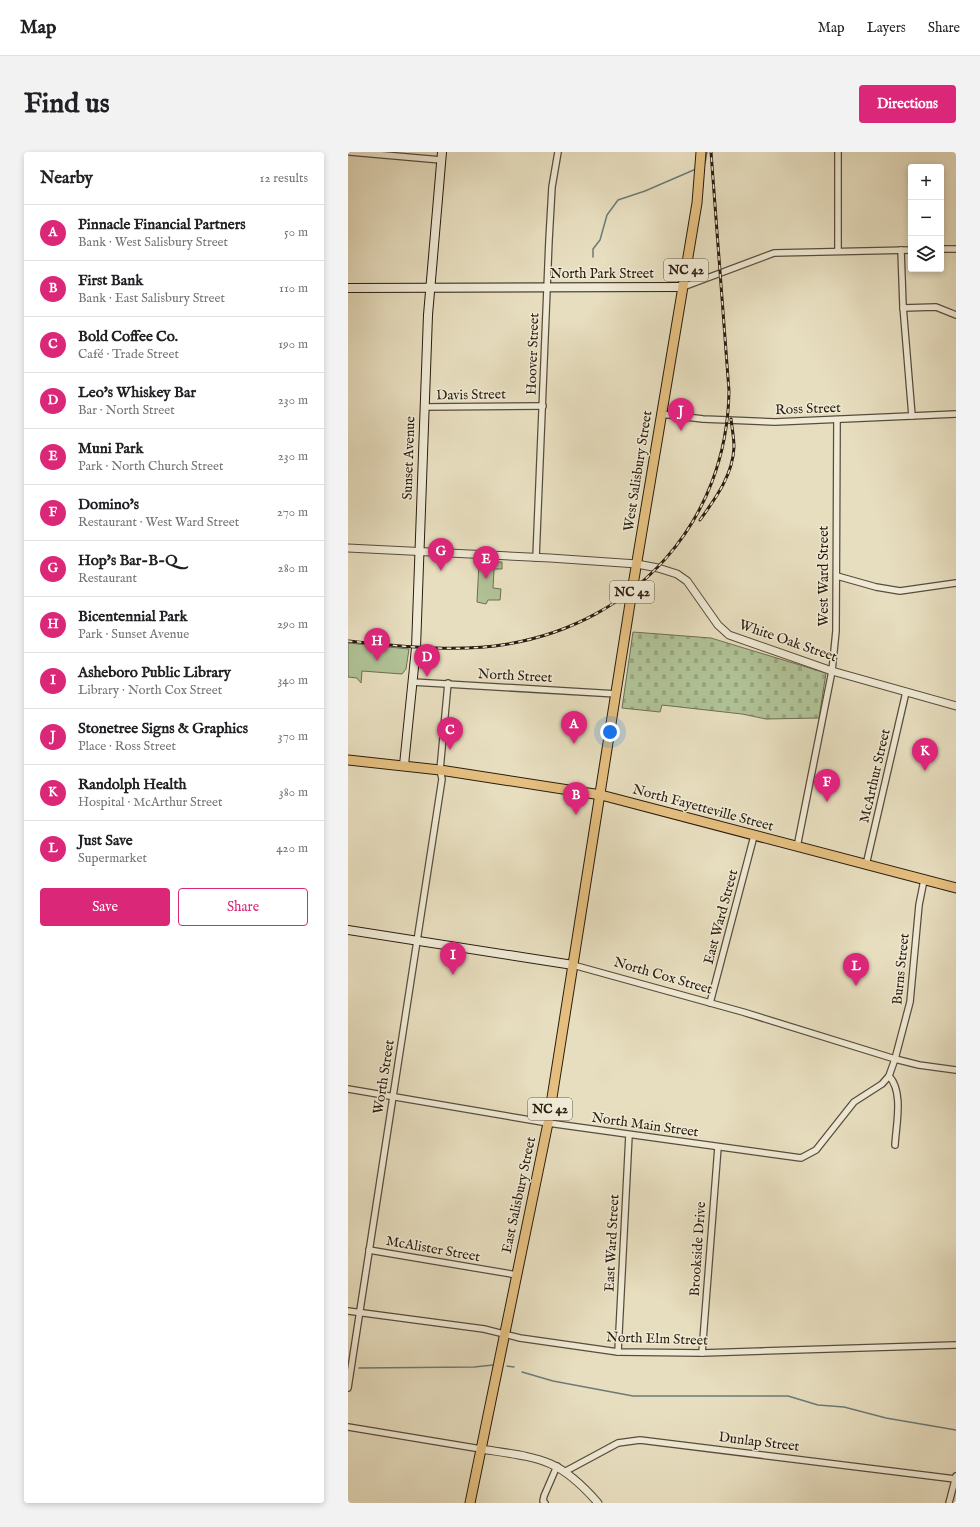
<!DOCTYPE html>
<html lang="en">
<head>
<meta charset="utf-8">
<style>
	:root { --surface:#fff; --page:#f2f2f2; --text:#202124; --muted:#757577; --line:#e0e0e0; --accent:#db2777 }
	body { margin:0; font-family:"IM FELL English",serif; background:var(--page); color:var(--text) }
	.controls { position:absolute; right:12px; top:12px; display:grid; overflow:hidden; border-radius:4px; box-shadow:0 2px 6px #0003 }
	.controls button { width:36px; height:36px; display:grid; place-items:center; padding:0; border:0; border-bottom:1px solid var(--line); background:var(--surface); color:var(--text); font:20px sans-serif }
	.you { position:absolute; left:262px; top:580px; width:14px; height:14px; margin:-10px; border:3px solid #fff; border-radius:50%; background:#1a73e8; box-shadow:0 0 0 6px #1a73e833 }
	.badge { display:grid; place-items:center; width:26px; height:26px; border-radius:50%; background:var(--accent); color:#fff; font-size:13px; font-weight:700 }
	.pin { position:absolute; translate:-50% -33px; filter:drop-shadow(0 1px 2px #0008) }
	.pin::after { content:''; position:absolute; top:21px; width:14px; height:12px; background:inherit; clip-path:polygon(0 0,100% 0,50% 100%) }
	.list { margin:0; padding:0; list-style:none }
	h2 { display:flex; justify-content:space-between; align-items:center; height:52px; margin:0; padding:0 16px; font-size:17px }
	h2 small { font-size:13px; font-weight:400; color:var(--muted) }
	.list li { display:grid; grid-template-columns:26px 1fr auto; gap:12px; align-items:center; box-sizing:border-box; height:56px; padding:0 16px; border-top:1px solid var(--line) }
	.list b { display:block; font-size:15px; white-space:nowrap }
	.list p { margin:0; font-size:13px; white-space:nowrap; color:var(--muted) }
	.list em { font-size:13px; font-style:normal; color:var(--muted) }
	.actions { display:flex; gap:8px; padding:12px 16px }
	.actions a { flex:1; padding:9px 0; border:1px solid var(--accent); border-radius:4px; text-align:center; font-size:14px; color:var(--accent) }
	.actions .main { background:var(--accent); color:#fff }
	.icon { flex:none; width:22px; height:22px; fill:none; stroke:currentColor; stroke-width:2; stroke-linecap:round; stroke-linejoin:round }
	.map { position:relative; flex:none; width:608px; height:1351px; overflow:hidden; border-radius:4px }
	header { display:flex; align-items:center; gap:24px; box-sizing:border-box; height:56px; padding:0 20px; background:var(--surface); border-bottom:1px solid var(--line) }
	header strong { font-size:19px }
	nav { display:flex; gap:22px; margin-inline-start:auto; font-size:14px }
	.intro { display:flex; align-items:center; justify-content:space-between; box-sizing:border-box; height:96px; padding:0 24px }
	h1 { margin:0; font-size:28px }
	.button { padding:10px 18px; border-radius:4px; background:var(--accent); color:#fff; font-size:14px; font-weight:700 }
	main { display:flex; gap:24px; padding:0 24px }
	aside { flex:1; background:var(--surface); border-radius:4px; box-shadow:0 2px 6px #0003 }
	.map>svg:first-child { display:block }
</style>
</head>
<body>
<header>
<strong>Map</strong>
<nav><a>Map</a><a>Layers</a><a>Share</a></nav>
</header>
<div class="intro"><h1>Find us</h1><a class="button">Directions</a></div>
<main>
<aside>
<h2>Nearby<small>12 results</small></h2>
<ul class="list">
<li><span class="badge">A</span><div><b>Pinnacle Financial Partners</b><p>Bank · West Salisbury Street</p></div><em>50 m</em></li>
<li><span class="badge">B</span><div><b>First Bank</b><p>Bank · East Salisbury Street</p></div><em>110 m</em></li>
<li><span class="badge">C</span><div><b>Bold Coffee Co.</b><p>Café · Trade Street</p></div><em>190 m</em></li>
<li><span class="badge">D</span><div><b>Leo's Whiskey Bar</b><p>Bar · North Street</p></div><em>230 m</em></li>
<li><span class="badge">E</span><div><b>Muni Park</b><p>Park · North Church Street</p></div><em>230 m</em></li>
<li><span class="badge">F</span><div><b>Domino's</b><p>Restaurant · West Ward Street</p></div><em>270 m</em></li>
<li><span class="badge">G</span><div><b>Hop's Bar-B-Q</b><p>Restaurant</p></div><em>280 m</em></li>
<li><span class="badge">H</span><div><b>Bicentennial Park</b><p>Park · Sunset Avenue</p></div><em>290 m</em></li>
<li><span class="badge">I</span><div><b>Asheboro Public Library</b><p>Library · North Cox Street</p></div><em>340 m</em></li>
<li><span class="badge">J</span><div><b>Stonetree Signs &amp; Graphics</b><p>Place · Ross Street</p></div><em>370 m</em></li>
<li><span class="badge">K</span><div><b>Randolph Health</b><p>Hospital · McArthur Street</p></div><em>380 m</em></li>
<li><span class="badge">L</span><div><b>Just Save</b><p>Supermarket</p></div><em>420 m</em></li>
</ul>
<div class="actions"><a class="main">Save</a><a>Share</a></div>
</aside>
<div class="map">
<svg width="608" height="1351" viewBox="0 0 608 1351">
	<defs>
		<pattern id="cemetery-stones" width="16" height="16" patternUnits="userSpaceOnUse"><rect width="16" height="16" fill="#b0c296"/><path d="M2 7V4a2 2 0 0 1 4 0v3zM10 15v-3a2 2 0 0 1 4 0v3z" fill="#98a680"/></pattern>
	</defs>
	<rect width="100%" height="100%" fill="#e7debf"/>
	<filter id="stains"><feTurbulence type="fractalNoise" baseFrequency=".005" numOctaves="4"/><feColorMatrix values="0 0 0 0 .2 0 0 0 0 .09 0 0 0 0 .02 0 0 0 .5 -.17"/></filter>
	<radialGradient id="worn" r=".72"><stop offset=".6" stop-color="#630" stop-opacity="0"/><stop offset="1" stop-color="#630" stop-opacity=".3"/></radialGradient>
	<g fill="#b0c296" stroke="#6e6f52">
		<polygon points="131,410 154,410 154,417 146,417 145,436 153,437 152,448 140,448 138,452 129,450"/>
		<polygon points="0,491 61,497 58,517 54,522 14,519 13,531 9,526 0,525"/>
	</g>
	<polygon fill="url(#cemetery-stones)" stroke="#6e6f52" points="285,480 363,486 478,521 471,566 418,567 394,562 314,553 312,560 274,556"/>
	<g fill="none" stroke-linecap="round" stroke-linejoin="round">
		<g stroke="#6c7b75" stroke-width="1.5">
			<polyline points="355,13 357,11 359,0"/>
			<polyline points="245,105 245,97 252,88 259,63 270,48 297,39 348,17"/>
			<polyline points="159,1214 166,1215"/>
			<polyline points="11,1216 126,1215 145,1213"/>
			<polyline points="174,1220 205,1229 285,1244 440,1244 470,1253 496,1255 538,1266 608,1278"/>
		</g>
		<g stroke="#5a4c3b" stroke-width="8">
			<g id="minor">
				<polyline points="2,0 93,8"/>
				<polyline points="490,0 490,99"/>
				<polyline points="593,97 608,97"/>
				<polyline points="553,98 555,154 564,264"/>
				<polyline points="335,135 426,101 563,98"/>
				<polyline points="555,156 588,155 608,163"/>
				<polyline points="76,255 195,254"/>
				<polyline points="313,262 355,267 427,270 608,262"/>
				<polyline points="188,406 201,88 204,35 210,0"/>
				<polyline points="489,424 528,435 552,439 608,431"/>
				<polyline points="64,530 269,542"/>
				<polyline points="449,695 484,519 488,479 489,268"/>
				<polyline points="518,713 558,540"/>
				<polyline points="225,813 395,860 547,907 562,850 571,753 576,728"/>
				<polyline points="362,851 406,684"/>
				<path d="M541 924C556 940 548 973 547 993"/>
				<polyline points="0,937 200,971 453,1006 468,998 506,950 534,932 541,924 547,907 571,913 608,918"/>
				<polyline points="21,1098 169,1123"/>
				<polyline points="0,1159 136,1177 172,1186 270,1200 354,1201 608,1193"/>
				<polyline points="270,1200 281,983"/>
				<polyline points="354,1201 370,995"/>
				<polyline points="0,1236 94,627 92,618 100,531"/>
				<polyline points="0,1275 133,1297"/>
				<polyline points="218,1319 270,1291 292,1288 607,1327"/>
				<polyline points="197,1351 195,1349 196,1344 209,1314"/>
				<polyline points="601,1351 608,1324"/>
			</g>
		</g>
		<g stroke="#5a4c3b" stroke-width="9">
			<g id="tertiary">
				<polyline points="0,396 202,406 289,412 310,416 329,422 339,429 370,473 381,483 484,519 608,554"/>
				<path d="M133 1297C191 1306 210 1305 250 1351"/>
			</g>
		</g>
		<g stroke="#2b1c0f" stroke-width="10">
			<g id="secondary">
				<polyline points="0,136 335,135"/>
				<polyline points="56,613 68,496 80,163 94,0"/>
				<polyline points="0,778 225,813"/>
			</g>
		</g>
		<g stroke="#2b1c0f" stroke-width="11">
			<g id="primary">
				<polyline points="0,608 92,618 253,643 608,736"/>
				<polyline points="122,1351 200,971 283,445 349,51 353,0"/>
			</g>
		</g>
		<use href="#minor" stroke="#efead5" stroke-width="5.5"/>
		<use href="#tertiary" stroke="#efead5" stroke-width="7"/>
		<use href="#secondary" stroke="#efead5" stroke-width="8"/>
		<use href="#primary" stroke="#e4bf80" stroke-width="9"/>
		<g stroke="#2b1c0f" stroke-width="3">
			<g id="rail">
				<path d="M352 368C367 347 385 323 386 295 386 286 384 276 383 267"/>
				<path d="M0 489C53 494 107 501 160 492 288 470 379 370 381 239L363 0"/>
			</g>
		</g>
		<use href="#rail" stroke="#efead5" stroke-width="1.5" stroke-dasharray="4.5" stroke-linecap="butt"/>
	</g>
	<g text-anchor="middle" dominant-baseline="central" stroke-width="3" stroke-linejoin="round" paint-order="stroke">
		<g fill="#efead5" stroke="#665a4a" stroke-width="1">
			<rect x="316" y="107" width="44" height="22" rx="3"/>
			<rect x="262" y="429" width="44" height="22" rx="3"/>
			<rect x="180" y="946" width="44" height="22" rx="3"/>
		</g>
		<g font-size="13" font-weight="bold" fill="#2b1c0f">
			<text x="338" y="118">NC 42</text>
			<text x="284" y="440">NC 42</text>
			<text x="202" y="957">NC 42</text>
		</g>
		<g font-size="14" fill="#2b1c0f" stroke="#efead5">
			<text x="254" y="122">North Park Street</text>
			<text transform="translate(185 202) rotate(-88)">Hoover Street</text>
			<text transform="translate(123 243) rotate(-1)">Davis Street</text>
			<text transform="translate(460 257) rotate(-2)">Ross Street</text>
			<text transform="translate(61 306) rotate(-88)">Sunset Avenue</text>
			<text transform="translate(290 319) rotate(-81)">West Salisbury Street</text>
			<text transform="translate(476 424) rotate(-90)">West Ward Street</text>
			<text transform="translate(440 489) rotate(19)">White Oak Street</text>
			<text transform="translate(167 524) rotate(3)">North Street</text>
			<text transform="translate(527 624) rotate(-77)">McArthur Street</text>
			<text transform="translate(355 656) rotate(15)">North Fayetteville Street</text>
			<text transform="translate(373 765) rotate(-75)">East Ward Street</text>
			<text transform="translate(553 817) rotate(-84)">Burns Street</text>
			<text transform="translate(315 824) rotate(16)">North Cox Street</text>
			<text transform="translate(36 925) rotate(-81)">Worth Street</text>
			<text transform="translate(297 973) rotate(8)">North Main Street</text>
			<text transform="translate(171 1043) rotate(-78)">East Salisbury Street</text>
			<text transform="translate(264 1091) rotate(-87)">East Ward Street</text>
			<text transform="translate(85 1097) rotate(10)">McAlister Street</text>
			<text transform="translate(350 1097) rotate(-86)">Brookside Drive</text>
			<text transform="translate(309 1187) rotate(2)">North Elm Street</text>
			<text transform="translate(411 1290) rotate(7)">Dunlap Street</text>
		</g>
	</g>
	<rect width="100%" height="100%" filter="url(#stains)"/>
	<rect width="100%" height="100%" fill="url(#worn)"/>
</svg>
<div class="controls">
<button>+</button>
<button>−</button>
<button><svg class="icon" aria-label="layers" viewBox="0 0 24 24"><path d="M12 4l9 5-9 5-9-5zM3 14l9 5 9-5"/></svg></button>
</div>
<div class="you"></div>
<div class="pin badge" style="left:226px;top:592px">A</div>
<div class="pin badge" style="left:228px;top:663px">B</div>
<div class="pin badge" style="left:102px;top:598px">C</div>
<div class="pin badge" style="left:79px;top:525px">D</div>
<div class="pin badge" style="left:138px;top:427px">E</div>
<div class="pin badge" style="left:479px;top:650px">F</div>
<div class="pin badge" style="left:93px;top:419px">G</div>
<div class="pin badge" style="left:29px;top:509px">H</div>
<div class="pin badge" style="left:105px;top:823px">I</div>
<div class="pin badge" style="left:333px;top:279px">J</div>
<div class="pin badge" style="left:577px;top:619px">K</div>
<div class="pin badge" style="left:508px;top:834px">L</div>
</div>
</main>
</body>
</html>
